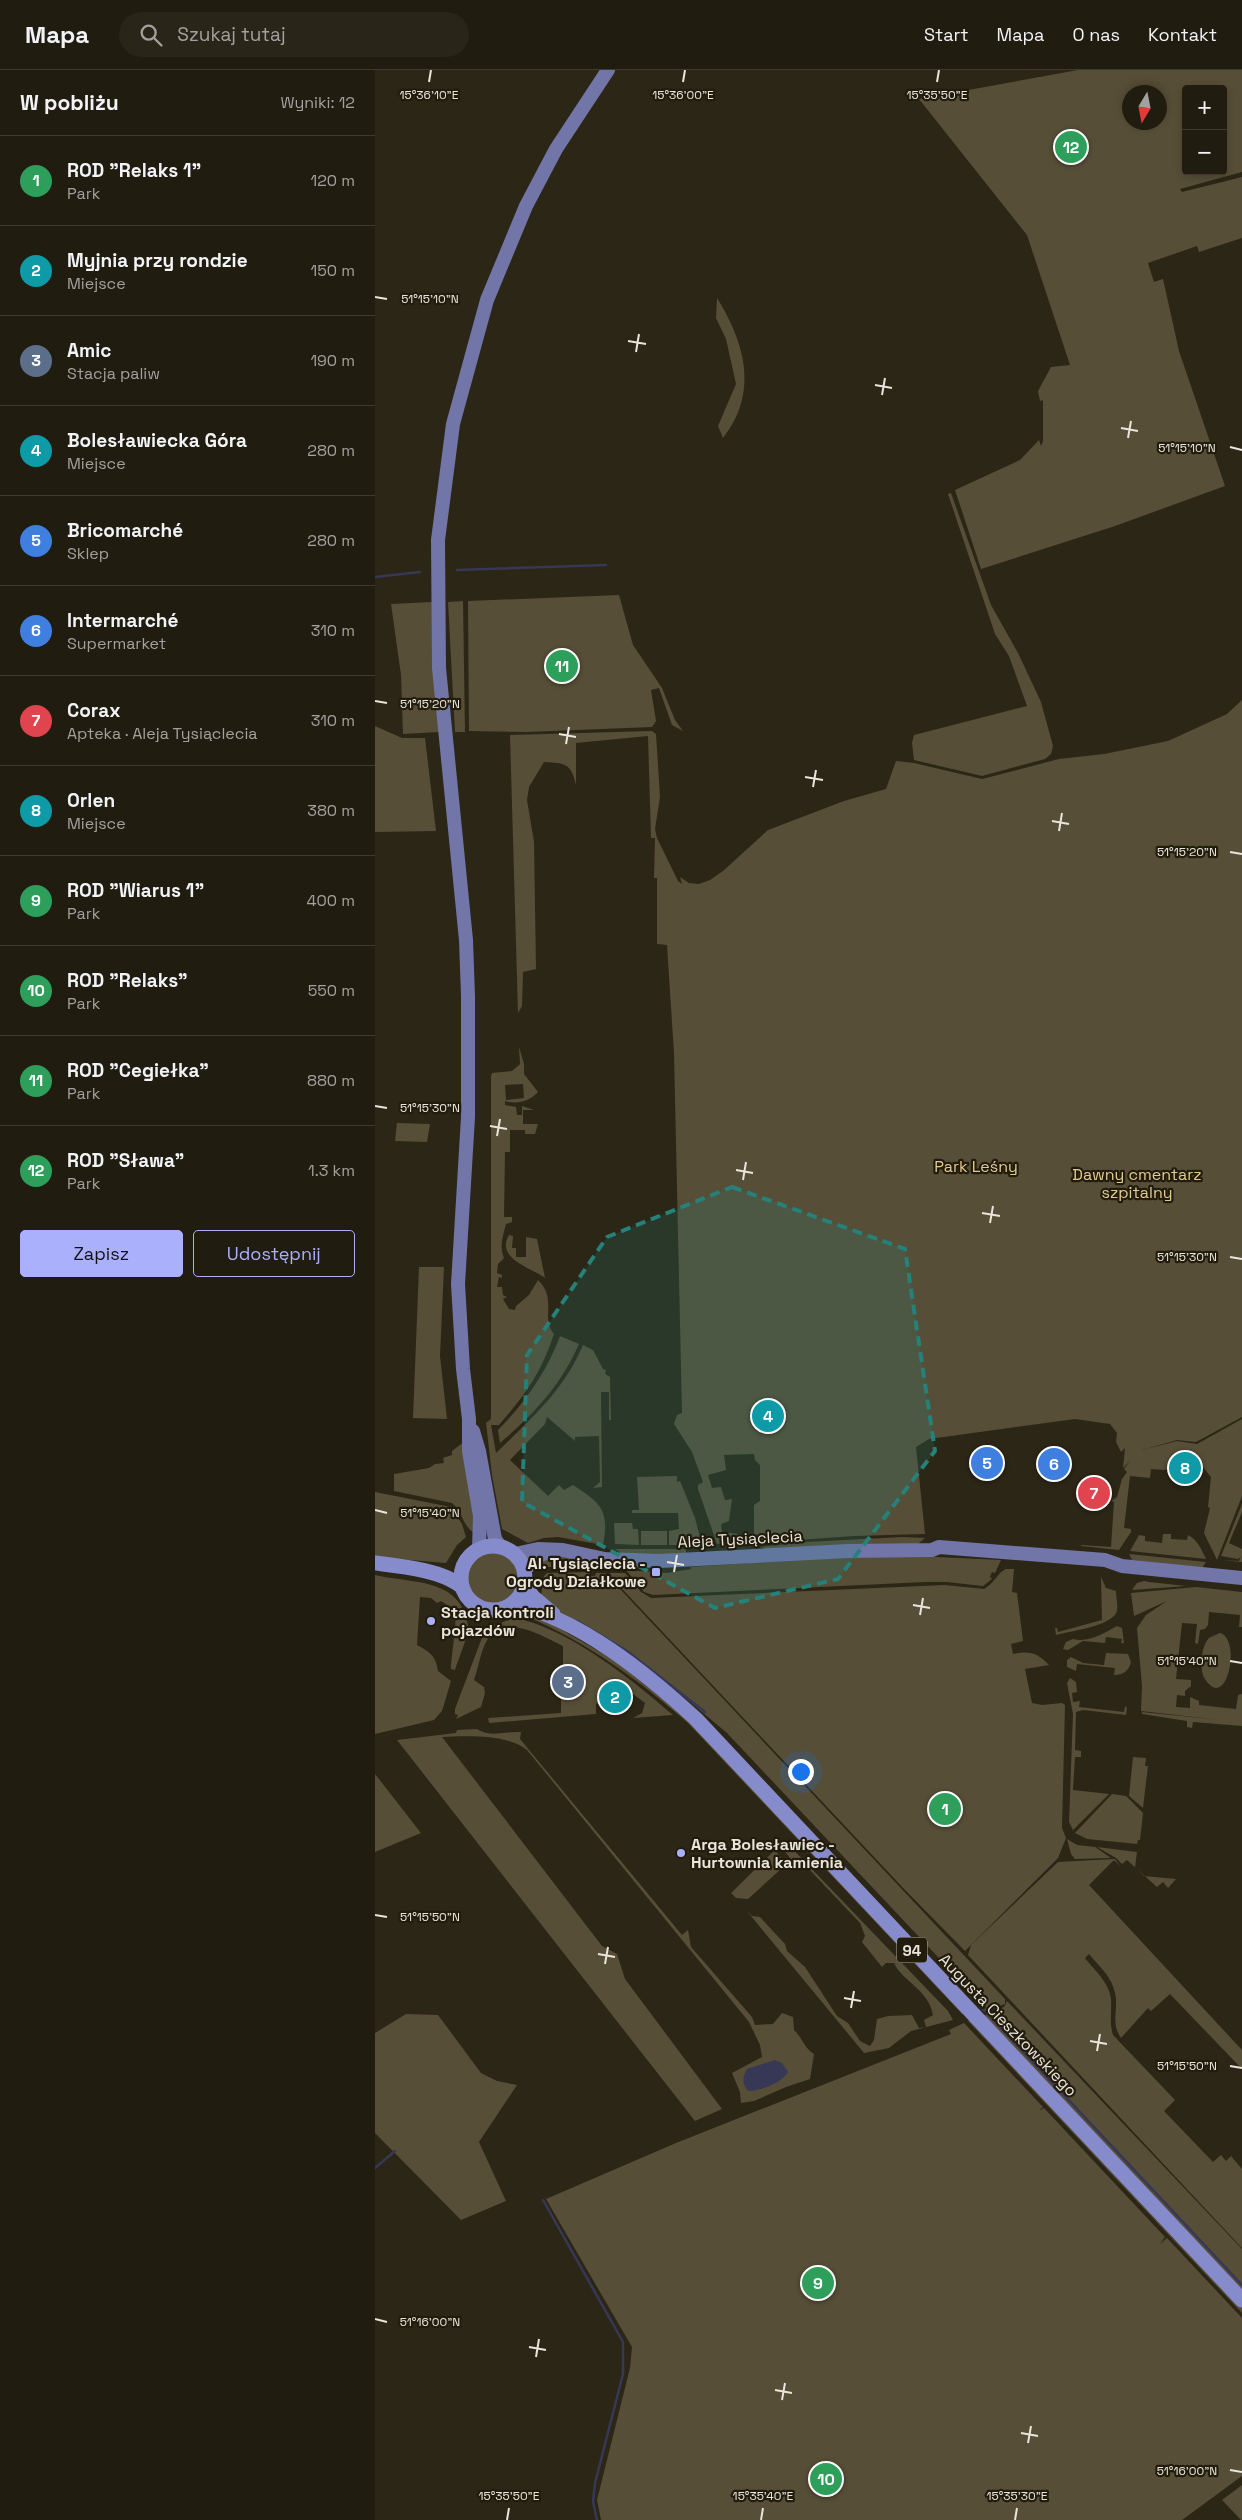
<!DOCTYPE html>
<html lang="pl">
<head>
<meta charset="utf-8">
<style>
	:root { --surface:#211c10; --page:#292519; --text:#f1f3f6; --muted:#a2a19f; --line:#3e3a30; --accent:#aab0fc }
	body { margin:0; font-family:"Space Grotesk",sans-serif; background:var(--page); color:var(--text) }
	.controls { position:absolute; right:15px; top:15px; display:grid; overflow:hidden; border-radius:5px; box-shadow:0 2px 8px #0003 }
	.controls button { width:45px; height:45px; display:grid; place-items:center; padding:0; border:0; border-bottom:1px solid var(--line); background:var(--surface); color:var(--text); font:25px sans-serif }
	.compass { position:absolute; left:747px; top:15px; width:45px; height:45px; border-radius:50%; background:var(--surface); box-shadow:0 2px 8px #0003; rotate:190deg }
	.you { position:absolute; left:425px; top:1701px; width:18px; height:18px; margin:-12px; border:4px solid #fff; border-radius:50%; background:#1a73e8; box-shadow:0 0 0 8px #1a73e833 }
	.badge { display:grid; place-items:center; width:32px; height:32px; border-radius:50%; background:var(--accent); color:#fff; font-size:16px; font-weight:700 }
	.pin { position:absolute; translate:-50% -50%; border:2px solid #fff; box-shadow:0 1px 5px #0006 }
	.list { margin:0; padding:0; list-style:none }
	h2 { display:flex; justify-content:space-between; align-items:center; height:65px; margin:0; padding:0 20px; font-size:21px }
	h2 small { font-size:16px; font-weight:400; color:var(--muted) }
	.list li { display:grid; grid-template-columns:32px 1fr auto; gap:15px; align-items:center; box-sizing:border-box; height:90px; padding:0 20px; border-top:1px solid var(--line) }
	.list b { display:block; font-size:19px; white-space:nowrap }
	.list p { margin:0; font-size:16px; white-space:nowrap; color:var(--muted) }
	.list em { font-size:16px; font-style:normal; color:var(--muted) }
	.actions { display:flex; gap:10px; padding:15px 20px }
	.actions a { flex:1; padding:11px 0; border:1px solid var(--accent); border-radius:5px; text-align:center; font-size:18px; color:var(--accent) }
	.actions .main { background:var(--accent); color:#111 }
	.icon { flex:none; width:28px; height:28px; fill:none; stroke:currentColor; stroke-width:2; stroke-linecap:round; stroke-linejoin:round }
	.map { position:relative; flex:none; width:867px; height:2450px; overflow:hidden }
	header { display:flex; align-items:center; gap:30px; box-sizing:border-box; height:70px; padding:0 25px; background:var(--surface); border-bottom:1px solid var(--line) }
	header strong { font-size:24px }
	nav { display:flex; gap:28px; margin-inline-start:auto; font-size:18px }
	.search { width:350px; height:45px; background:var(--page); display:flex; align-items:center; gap:12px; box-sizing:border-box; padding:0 18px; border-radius:28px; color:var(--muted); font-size:19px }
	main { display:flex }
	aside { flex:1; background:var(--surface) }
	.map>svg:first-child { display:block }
</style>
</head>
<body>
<header>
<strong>Mapa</strong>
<div class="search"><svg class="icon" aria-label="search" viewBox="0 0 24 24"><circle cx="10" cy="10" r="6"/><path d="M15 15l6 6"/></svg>Szukaj tutaj</div>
<nav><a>Start</a><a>Mapa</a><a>O nas</a><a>Kontakt</a></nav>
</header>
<main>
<aside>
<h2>W pobliżu<small>Wyniki: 12</small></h2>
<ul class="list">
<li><span class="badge" style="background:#2e9e5b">1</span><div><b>ROD &quot;Relaks 1&quot;</b><p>Park</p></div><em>120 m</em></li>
<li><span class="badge" style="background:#0f9aa8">2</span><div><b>Myjnia przy rondzie</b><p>Miejsce</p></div><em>150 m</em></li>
<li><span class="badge" style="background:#5c6f8a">3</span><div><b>Amic</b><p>Stacja paliw</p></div><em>190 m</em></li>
<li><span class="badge" style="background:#0f9aa8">4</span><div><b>Bolesławiecka Góra</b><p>Miejsce</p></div><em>280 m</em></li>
<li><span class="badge" style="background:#3f7fe0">5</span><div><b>Bricomarché</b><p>Sklep</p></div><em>280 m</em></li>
<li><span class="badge" style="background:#3f7fe0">6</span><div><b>Intermarché</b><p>Supermarket</p></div><em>310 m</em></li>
<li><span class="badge" style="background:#e0444e">7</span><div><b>Corax</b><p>Apteka · Aleja Tysiąclecia</p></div><em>310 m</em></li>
<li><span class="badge" style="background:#0f9aa8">8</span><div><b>Orlen</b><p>Miejsce</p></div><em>380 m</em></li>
<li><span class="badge" style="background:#2e9e5b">9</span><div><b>ROD &quot;Wiarus 1&quot;</b><p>Park</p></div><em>400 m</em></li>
<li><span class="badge" style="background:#2e9e5b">10</span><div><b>ROD &quot;Relaks&quot;</b><p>Park</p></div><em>550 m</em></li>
<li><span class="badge" style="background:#2e9e5b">11</span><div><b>ROD &quot;Cegiełka&quot;</b><p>Park</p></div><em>880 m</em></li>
<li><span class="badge" style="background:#2e9e5b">12</span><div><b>ROD &quot;Sława&quot;</b><p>Park</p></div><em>1.3 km</em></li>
</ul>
<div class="actions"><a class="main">Zapisz</a><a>Udostępnij</a></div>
</aside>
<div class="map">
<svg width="867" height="2450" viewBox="0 0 867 2450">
	<rect width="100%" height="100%" fill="#2c2616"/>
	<g fill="#574e37" fill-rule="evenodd">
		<path d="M703 0H867V102L805 119 807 122 867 107V168L824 182 822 176 773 193 779 212 788 209 804 281 850 416 740 456 606 499 580 420 645 390 664 370 666 376 668 371V330L665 331 663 321 676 297 695 295 652 165 544 29ZM811 19H848V101H811ZM754 22H784V52H754Z"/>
		<path d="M342 228C370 273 384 323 348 368L343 356 361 314 351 269 341 248Z"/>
		<polygon points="576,423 616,535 643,583 666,632 678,676 676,684 670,689 607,706 539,690 537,673 539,665 652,636 634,586 620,564 573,424"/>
		<polygon points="244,525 258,575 287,618 300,650 308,661 297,655 284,618 276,620 281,651 277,657 152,662 94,661 93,531"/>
		<polygon points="88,531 90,662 80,662 73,532"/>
		<polygon points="57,532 64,662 28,664 26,605 16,534"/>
		<path d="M867 630V1347L821 1372 802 1370 767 1380 802 1371 822 1374 867 1349V1426L842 1490 829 1463 835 1438 833 1437 836 1407 827 1396 820 1394 801 1393 790 1400 776 1399 775 1408 755 1406 749 1458 756 1459V1462L744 1480 706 1476V1475L736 1477 739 1432 736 1431 742 1427 747 1409 752 1402 749 1399 755 1391 748 1398 750 1378 746 1382 741 1372 742 1363 735 1354 700 1349 554 1369 541 1377 550 1464 479 1466 379 1473V1435L385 1431V1395L380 1390 379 1384 349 1385 351 1400 333 1405 337 1418 346 1417 350 1430 357 1429 354 1451 346 1454 347 1462 371 1465 372 1472 342 1474 323 1419V1415L328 1412 317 1382 299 1354 302 1345 307 1343 299 983 292 875 282 874V808H279L280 768H276L273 666 201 673V715C196 693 190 693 169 692L154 717 152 730 159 772 161 899 148 902 147 936 143 943 135 665 277 661 281 664 285 727 280 759 282 768 303 811 307 814 305 807 314 813 324 814 335 810 348 801 393 760 469 731 511 719 521 691 539 693 607 709 684 689 729 684 793 671 852 644Z"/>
		<polygon points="0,656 27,668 50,668 61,761 0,762"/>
		<path d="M144 977 149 994V1004L163 1022C155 1031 142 1035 130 1031V1035L141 1037 142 1045H147V1036L159 1040H148V1054H163L160 1064H150V1060H135V1082H130L129 1147H137V1152L131 1154C128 1166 124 1176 129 1188L123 1194 122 1203 127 1205V1208L124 1207 122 1217H127L128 1225 132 1227 128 1229 134 1239 140 1240 141 1236 154 1225 163 1210C183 1230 165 1247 179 1264 166 1303 151 1324 124 1355H116L121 1383C156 1349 189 1320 208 1275L218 1280 228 1299 231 1300 230 1304 235 1307 236 1350H234V1322H226L227 1417 218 1418 225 1412 224 1366 200 1367V1371L172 1347 170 1354 135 1390 173 1426 184 1415 189 1420 198 1415C225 1433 235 1439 228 1475L183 1467 169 1468 153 1473 127 1459 117 1405 111 1353 116 1349V1006L117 1003 137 1001 145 994ZM148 1014 149 1028 131 1030 130 1015Z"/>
		<polygon points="22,1053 55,1054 52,1072 20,1071"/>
		<path d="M134 1165 138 1166 137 1178H141V1187H151V1167L162 1169 170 1208C157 1198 120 1189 134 1165Z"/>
		<polygon points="44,1197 69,1197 65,1286 72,1349 38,1348"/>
		<path d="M185 1266 204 1274C186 1315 159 1344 125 1373L123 1360C149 1334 173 1300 185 1266Z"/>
		<path d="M90 1371 100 1437 98 1462C88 1456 87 1441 77 1433L19 1421V1404L54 1398 60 1394 69 1393 68 1388 77 1385V1381Z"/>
		<polygon points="302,1406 302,1412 305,1411 320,1448 326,1471 321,1475 294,1475 294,1461 304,1459 303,1443 257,1443 257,1440 264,1440 262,1407"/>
		<polygon points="0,1422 76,1437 87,1454 91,1467 82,1475 71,1493 0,1487"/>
		<polygon points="867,1434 867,1442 854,1473 867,1479 867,1492 846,1490 864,1491 866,1487 863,1489 846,1486"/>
		<polygon points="239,1453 257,1453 258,1459 263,1459 264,1475 240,1474"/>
		<rect x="266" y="1461" width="26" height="14"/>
		<path d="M788 1464H796V1469L812 1470 813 1465C823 1470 826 1479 831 1489L755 1481 764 1465 770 1466V1471L787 1473Z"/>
		<polygon points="527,1467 550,1468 543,1474 391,1479 385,1477 431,1472"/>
		<polygon points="240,1479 311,1479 311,1484 249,1485"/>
		<circle cx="119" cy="1509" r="28"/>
		<polygon points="754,1484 831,1492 827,1498 757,1490"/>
		<polygon points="186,1486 212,1491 214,1497 173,1497 168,1496 165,1490"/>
		<polygon points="540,1486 626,1490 620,1503 617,1502 615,1507 617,1509 608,1516 572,1512 550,1512 278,1525 269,1522 251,1500 292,1503 316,1499 316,1497 432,1489"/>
		<path d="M631 1499H639L637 1522 642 1523 648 1571 636 1574 638 1584C655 1581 661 1582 674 1595L650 1599 657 1633 667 1635 687 1633 690 1635 687 1758 691 1768 683 1788 590 1881 531 1821 235 1506V1503H250L266 1522 276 1528 570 1515 609 1519C619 1514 622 1503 631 1499Z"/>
		<polygon points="214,1502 215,1506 220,1506 221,1503 230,1503 630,1929 630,1934 610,1941 608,1940 611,1938 352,1663 265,1590 221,1561 181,1542 166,1526 169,1506 172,1503"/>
		<path d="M0 1505C38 1514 85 1507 93 1555 94 1565 83 1590 80 1600L76 1599C76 1587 82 1553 80 1545 78 1539 71 1534 66 1531L62 1533 56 1528 45 1527 42 1575C55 1582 61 1586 63 1601L76 1611 67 1641 59 1650 0 1664Z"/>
		<path d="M726 1507 731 1518 741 1521C741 1527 743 1535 742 1541 738 1556 695 1561 681 1565L680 1558H682L683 1562 727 1550Z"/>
		<polygon points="769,1511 774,1512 811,1516 757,1520 762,1513"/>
		<polygon points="821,1517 867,1522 867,1557 864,1557 865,1545 834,1542 833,1555 830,1559 825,1560 823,1574 820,1573 822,1554 807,1553 801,1609 816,1610 816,1616 810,1621 810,1626 802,1625 801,1637 815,1638 815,1627 824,1631 824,1635 861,1639 863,1625 867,1624 867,1656 818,1652 817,1658 812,1657 812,1651 767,1644 767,1642 846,1650 766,1641 767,1616 762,1558 771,1545 792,1531 759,1546 756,1523"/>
		<path d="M156 1542 246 1594 313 1648 588 1943 587 1944 313 1653C264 1610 213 1573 153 1547Z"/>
		<path d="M139 1548C192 1557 259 1611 298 1645L258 1648 267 1643 270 1633 237 1608 226 1624 224 1633 221 1634V1644L114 1653 113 1648 186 1643V1625L205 1623 203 1597 188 1595V1576C167 1566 127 1541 111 1572 106 1581 103 1599 99 1610L109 1617 110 1623 106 1637 81 1649 83 1645 80 1644V1639L108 1565 115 1557Z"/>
		<path d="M742 1556 747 1558 749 1573H746L747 1569 731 1567 730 1573 708 1571 693 1580 688 1579 691 1572 698 1569C714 1573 729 1563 742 1556Z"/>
		<path d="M845 1563C867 1569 852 1643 830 1609 824 1600 826 1576 834 1568 837 1566 841 1565 845 1563Z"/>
		<path d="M731 1583 753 1584 756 1592C754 1601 748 1605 739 1605L740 1598 702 1594 701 1601 692 1597V1590L696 1587 708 1593 729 1595Z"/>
		<polygon points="695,1608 701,1612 702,1622 697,1623 698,1632 705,1631 704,1637 749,1642 750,1636 752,1638 751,1645 708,1640 701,1642 700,1680 706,1681 706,1687 700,1687 698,1720 734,1724 698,1760 694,1752 698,1644 692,1613"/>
		<path d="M102 1659C115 1668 131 1661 146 1662L145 1669 307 1865 313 1860 316 1877 377 1947 380 1955 398 1954 407 1943 418 1947 419 1960C427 1967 429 1978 439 1984L435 2009 411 2017 379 2031 366 2033 365 2022 357 2003 387 1987 385 1975 374 1952 152 1680C132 1664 93 1666 67 1667L227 1876 242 1884 250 1909 347 2039 320 2051 22 1670 81 1663 82 1660Z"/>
		<polygon points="758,1687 771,1688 770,1696 773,1696 768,1738 754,1726"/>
		<polygon points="0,1704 46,1763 0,1782"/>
		<polygon points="737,1724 751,1726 768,1743 765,1770 763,1770 762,1774 712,1769 700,1763"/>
		<polygon points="692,1769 702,1775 720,1777 736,1788 700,1789 696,1784"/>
		<path d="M410 1771 573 1941 578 1950 536 1961 514 1978 489 1983 371 1840 377 1846 385 1847 410 1874 412 1881 430 1897 462 1946 473 1953 485 1971 495 1976 499 1970 502 1949 513 1946 537 1945 544 1958 551 1957 549 1950 558 1945C554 1920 527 1911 519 1893H511L507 1897 487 1872 490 1866 485 1853 431 1796 426 1800C418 1794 413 1784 405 1776Z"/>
		<polygon points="722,1777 762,1782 760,1797 769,1806 801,1809 793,1818 788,1812 782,1817 752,1790 747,1794 741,1788"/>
		<polygon points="400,1780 407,1789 407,1798 373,1829 361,1828 356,1823"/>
		<path d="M740 1789 745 1796 739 1790 714 1815 867 1980V1999L795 1924 776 1941 773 1938 746 1968C735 1952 744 1939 740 1923 737 1907 724 1896 714 1884L710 1888C720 1901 734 1912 736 1929 737 1941 734 1952 738 1965L800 2030 789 2041 838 2092 846 2085 851 2091 856 2086 867 2099V2178L593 1885 596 1875 683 1792Z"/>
		<polygon points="632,1931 867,2179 867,2223 608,1946 629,1937"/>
		<polygon points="31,1944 63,1945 106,2003 122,2011 142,2015 104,2072 131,2131 86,2150 0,2063 0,1963"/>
		<polygon points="596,1949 867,2237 867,2243 593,1951"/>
		<polygon points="589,1953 668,2037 664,2041 669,2038 790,2167 785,2174 792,2168 867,2248 867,2406 807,2450 226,2450 222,2430 255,2298 257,2277 171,2129 301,2073 576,1964 574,1960"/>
		<polygon points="867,2415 867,2450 866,2450 847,2430"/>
	</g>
	<path fill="#363856" d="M400 1990 407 1993 413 2002C406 2014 386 2020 373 2021 367 2013 367 2008 372 1999Z"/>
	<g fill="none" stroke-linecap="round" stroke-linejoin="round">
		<g stroke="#363856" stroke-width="2.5">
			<polyline points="82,500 231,495"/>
			<polyline points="0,507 45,502"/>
			<polyline points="202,1551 252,1581 330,1642"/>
			<polyline points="608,1940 610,1941"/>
			<polyline points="612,1943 867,2215"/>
			<polyline points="0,2098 20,2081"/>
			<polyline points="168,2130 248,2272 248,2304 220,2413 218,2432 222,2450"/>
		</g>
		<g stroke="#7175a7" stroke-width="14">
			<polyline points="98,1361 104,1381 120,1469 125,1476"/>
			<polyline points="104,1479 105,1446 94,1381 94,1349 88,1299 83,1214 93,1047 93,926 91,870 64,598 63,470 78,354 112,230 151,136 181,79 233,0"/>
			<polyline points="140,1484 163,1479 188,1480 230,1489 285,1491 473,1481 557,1480 564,1477 730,1490 747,1496 867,1508"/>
			<polyline points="150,1500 160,1488 176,1480"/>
		</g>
		<g stroke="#868bcb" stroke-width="15">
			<circle cx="118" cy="1508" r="32"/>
			<path d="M0 1493C24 1496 68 1500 87 1517"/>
			<polyline points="150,1516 158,1527 178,1544"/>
			<path d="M137 1534C204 1548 272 1604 321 1649L867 2230"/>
		</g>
	</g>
	<path fill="#258179" fill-opacity="0.2" stroke="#258179" stroke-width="4" stroke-dasharray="10 6" stroke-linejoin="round" d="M357 1117 530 1179 560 1381 463 1509 340 1538 147 1432 152 1285 232 1167Z"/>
	<path fill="none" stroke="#e9e5dc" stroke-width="2" d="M54 12 56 0M308 12 310 0M562 12 564 0M0 227 12 229M253 271 271 274M261 282 264 264M500 315 517 318M507 325 510 308M746 358 763 361M753 368 756 351M855 377 867 380M0 631 12 633M184 664 201 667M191 674 194 657M430 707 448 710M438 717 441 700M677 751 694 754M684 761 687 743M855 782 867 784M0 1036 12 1038M115 1056 132 1059M122 1066 125 1049M361 1100 378 1103M368 1110 371 1092M607 1143 625 1146M615 1153 618 1136M855 1187 867 1189M0 1440 12 1443M292 1492 309 1495M299 1502 302 1485M538 1535 555 1538M545 1545 548 1528M855 1591 867 1593M0 1845 12 1847M223 1884 240 1887M230 1894 233 1877M469 1928 486 1931M476 1938 479 1921M715 1971 732 1974M722 1981 725 1964M855 1996 867 1998M0 2249 12 2252M154 2277 171 2280M161 2287 164 2269M400 2320 417 2323M407 2330 410 2313M646 2363 663 2366M653 2373 656 2356M855 2400 867 2402M132 2450 134 2438M386 2450 388 2438M640 2450 642 2438"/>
	<g fill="#aab0fc" stroke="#221c0d" stroke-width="2">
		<rect x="276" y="1497" width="10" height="10" rx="2.5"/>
		<circle cx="56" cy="1551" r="5"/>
		<circle cx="306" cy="1783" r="5"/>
	</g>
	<g text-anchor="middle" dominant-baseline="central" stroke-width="4.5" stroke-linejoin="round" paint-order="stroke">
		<rect fill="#221c0d" stroke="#ada99e" stroke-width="1" x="522" y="1867.5" width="30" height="25" rx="4"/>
		<g font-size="15" font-weight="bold" fill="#e9e5dc">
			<text x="537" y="1880">94</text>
		</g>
		<g font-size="16" fill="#e3cb8e" stroke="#221c0d">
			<text x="601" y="1096">Park Leśny</text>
			<text x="762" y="1104">Dawny cmentarz<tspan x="762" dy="18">szpitalny</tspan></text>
		</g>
		<g font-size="16" fill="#e9e5dc" stroke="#221c0d">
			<text transform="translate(365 1469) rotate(-3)">Aleja Tysiąclecia</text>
			<text transform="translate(633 1955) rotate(46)">Augusta Cieszkowskiego</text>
		</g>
		<g font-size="16" font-weight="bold" fill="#e9e5dc" stroke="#221c0d" text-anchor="start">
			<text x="271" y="1493" text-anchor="end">Al. Tysiąclecia -<tspan x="271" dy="18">Ogrody Działkowe</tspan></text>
			<text x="66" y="1542">Stacja kontroli<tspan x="66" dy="18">pojazdów</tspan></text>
			<text x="316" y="1774">Arga Bolesławiec -<tspan x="316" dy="18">Hurtownia kamienia</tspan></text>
		</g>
	</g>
	<g font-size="12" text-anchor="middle" fill="#e9e5dc" stroke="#221c0d" stroke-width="4.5" stroke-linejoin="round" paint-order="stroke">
		<text x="308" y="29">15°36'00"E</text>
		<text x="54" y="29">15°36'10"E</text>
		<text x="562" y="29">15°35'50"E</text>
		<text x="55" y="233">51°15'10"N</text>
		<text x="812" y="382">51°15'10"N</text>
		<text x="55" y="638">51°15'20"N</text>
		<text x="812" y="786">51°15'20"N</text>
		<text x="55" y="1042">51°15'30"N</text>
		<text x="812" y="1191">51°15'30"N</text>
		<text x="55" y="1447">51°15'40"N</text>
		<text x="812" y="1595">51°15'40"N</text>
		<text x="55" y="1851">51°15'50"N</text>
		<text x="812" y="2000">51°15'50"N</text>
		<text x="55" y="2256">51°16'00"N</text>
		<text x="812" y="2405">51°16'00"N</text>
		<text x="134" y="2430">15°35'50"E</text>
		<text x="388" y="2430">15°35'40"E</text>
		<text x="642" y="2430">15°35'30"E</text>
	</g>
</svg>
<div class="controls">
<button>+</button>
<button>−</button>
</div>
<svg class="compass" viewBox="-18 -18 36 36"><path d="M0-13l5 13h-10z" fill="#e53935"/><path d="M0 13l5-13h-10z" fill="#a2a19f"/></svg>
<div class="you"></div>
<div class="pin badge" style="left:570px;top:1739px;background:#2e9e5b">1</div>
<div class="pin badge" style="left:240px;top:1627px;background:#0f9aa8">2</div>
<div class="pin badge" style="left:193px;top:1612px;background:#5c6f8a">3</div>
<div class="pin badge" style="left:393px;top:1346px;background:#0f9aa8">4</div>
<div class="pin badge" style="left:612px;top:1393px;background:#3f7fe0">5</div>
<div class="pin badge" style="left:679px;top:1394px;background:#3f7fe0">6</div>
<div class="pin badge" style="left:719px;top:1423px;background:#e0444e">7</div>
<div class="pin badge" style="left:810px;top:1398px;background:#0f9aa8">8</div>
<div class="pin badge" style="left:443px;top:2213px;background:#2e9e5b">9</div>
<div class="pin badge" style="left:451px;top:2409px;background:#2e9e5b">10</div>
<div class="pin badge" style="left:187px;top:596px;background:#2e9e5b">11</div>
<div class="pin badge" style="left:696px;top:77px;background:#2e9e5b">12</div>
</div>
</main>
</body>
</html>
